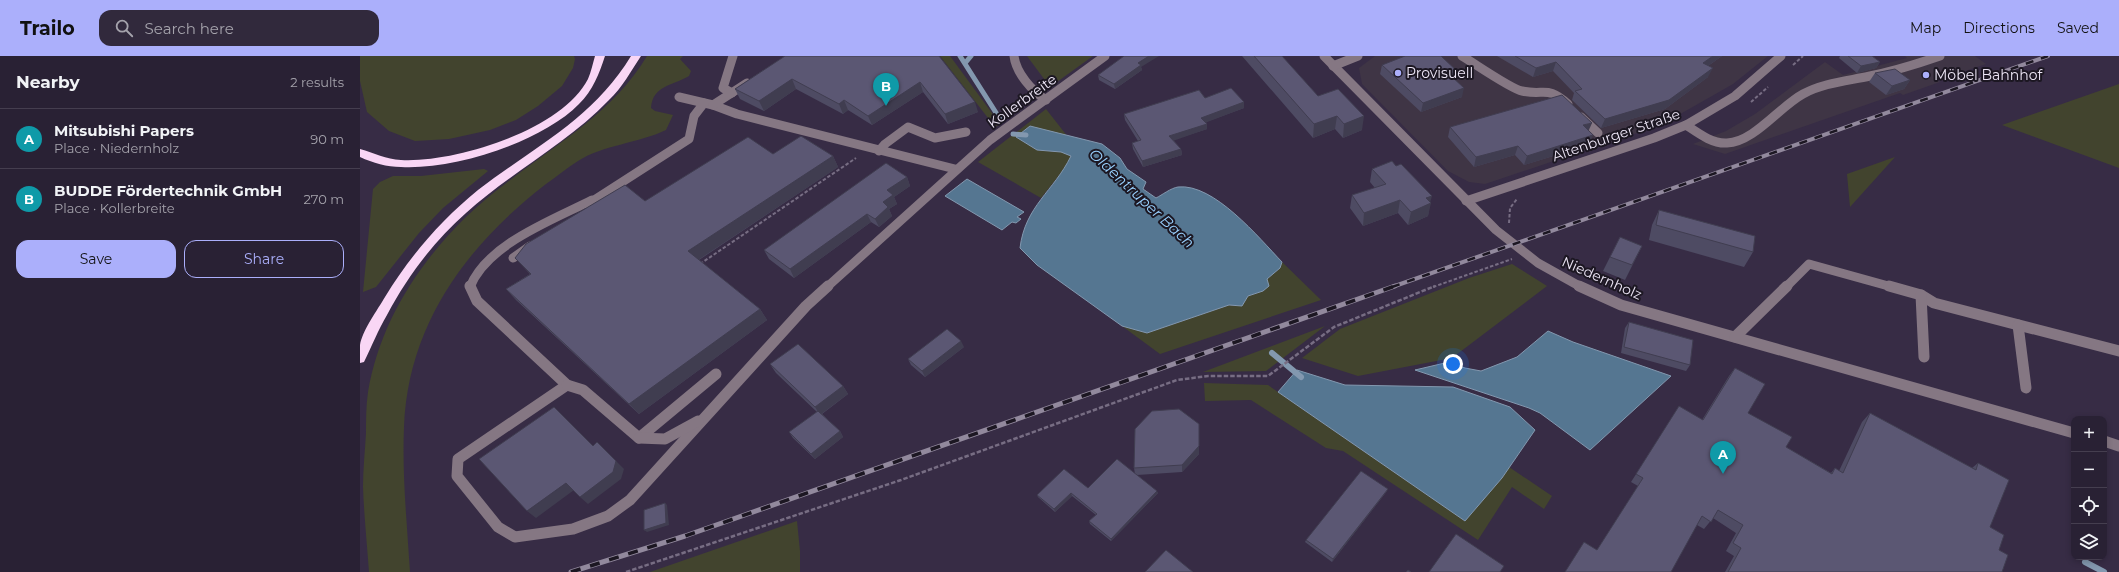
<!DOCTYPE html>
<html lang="en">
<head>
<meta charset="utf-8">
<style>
	:root { --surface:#292134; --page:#31293c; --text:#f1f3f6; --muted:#a5a3ac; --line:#453e4f; --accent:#abaffb }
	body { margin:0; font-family:Montserrat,sans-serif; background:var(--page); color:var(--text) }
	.controls { position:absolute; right:12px; bottom:12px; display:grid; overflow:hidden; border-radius:8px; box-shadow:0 2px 6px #0003 }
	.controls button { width:36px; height:36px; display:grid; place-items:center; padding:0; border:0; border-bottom:1px solid var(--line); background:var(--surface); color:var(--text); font:20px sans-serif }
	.you { position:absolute; left:1093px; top:308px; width:14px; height:14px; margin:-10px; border:3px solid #fff; border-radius:50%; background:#1a73e8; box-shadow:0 0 0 6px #1a73e833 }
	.badge { display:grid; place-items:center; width:26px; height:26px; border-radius:50%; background:var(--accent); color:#fff; font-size:13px; font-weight:700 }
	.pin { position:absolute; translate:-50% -33px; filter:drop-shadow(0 1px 2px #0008) }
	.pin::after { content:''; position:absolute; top:21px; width:14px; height:12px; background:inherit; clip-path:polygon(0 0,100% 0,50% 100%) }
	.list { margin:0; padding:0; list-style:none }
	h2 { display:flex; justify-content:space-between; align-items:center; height:52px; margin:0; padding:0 16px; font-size:17px }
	h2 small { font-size:13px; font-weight:400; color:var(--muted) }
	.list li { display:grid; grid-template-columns:26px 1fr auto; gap:12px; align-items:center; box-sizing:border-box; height:60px; padding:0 16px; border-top:1px solid var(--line) }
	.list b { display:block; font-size:15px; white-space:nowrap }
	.list p { margin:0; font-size:13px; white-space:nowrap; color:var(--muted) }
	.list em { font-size:13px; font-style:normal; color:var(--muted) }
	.actions { display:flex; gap:8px; padding:12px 16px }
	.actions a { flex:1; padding:9px 0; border:1px solid var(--accent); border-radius:12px; text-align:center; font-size:14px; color:var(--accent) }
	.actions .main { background:var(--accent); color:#111 }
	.icon { flex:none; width:22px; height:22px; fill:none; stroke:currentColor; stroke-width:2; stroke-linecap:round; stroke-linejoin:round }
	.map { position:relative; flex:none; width:1759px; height:516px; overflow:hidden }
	header { display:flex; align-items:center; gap:24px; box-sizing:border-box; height:56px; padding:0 20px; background:var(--accent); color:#111 }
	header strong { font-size:19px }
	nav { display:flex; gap:22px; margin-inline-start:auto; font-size:14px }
	.search { width:280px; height:36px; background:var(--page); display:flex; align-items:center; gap:10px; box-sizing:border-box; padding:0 14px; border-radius:12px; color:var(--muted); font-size:15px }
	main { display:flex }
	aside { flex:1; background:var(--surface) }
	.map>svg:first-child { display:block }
</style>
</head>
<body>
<header>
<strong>Trailo</strong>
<div class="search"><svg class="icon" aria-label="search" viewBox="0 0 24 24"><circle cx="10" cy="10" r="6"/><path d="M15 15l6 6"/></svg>Search here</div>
<nav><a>Map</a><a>Directions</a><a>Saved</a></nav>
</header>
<main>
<aside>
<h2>Nearby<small>2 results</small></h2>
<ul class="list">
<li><span class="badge" style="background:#0f9aa8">A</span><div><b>Mitsubishi Papers</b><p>Place · Niedernholz</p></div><em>90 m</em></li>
<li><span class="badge" style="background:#0f9aa8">B</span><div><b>BUDDE Fördertechnik GmbH</b><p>Place · Kollerbreite</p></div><em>270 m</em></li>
</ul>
<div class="actions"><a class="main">Save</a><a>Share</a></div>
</aside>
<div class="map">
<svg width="1759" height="516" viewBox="0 0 1759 516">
	<rect width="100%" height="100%" fill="#372c45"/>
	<g fill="#3f3545">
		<polygon points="1015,0 1408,0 1373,28 1301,69 1125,128 1109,126 1088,115 1002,28 999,12"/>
		<polygon points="1545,0 1615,0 1626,8 1578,24 1580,26 1543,39 1540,37 1365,98 1333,88 1366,75 1395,58 1465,6 1483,19 1547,2"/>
	</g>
	<g fill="#42442e">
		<polygon points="0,0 214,0 215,3 213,12 202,30 178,50 156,64 130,74 89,83 55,85 29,75 7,56 0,25"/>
		<path d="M287 0H323L320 3 331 15 329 20C312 30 293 29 291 52L295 55 313 59 306 74C279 87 243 89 218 105 207 112 196 121 186 128 107 189 48 268 44 371 42 419 47 468 50 516H9C7 488 4 459 3 431 3 413 5 395 6 377 6 364 6 350 8 336 22 252 78 178 145 128 196 88 253 57 287 0Z"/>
		<polygon points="580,0 590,0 640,68 635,71"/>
		<polygon points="667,0 733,0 690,31"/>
		<polygon points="1759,28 1759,112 1642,69"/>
		<polygon points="686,53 708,81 670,70 656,81 677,94 701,96 711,100 705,112 681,142 618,106"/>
		<polygon points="1535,101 1490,151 1487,118"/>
		<polygon points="124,113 128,115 83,152 59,177 16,231 3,236 13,133 20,126 33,120 61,120"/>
		<polygon points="922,206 961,244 800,298 762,270 787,277 869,249 878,250 888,240 903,235 907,223 920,212"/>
		<polygon points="1152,208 1187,230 1092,302 998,320 942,302 980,273 1109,222"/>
		<polygon points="965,270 906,315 843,316"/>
		<polygon points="844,327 908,329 1105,465 1149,411 1192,440 1184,453 1152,431 1118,484 983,395 966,392 891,344 845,345"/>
		<polygon points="437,465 440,495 440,516 290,516"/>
	</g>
	<g fill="#557691" stroke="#8398af">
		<path d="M670 70 742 88 760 102 767 113 786 126 783 133 796 142C802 139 811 132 818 131 854 127 899 182 922 206L920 212 907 223 909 230 903 235 888 240 882 250 869 249 787 277 762 270 677 209 660 192C665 150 694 135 711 100L701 96 677 94 656 81Z"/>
		<polygon points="607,123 664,156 657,161 661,163 656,167 652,166 642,174 585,140"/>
		<polygon points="1188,275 1213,286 1311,320 1230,394 1180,357 1169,352 1055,314 1089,306 1105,312 1121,315 1157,301"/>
		<polygon points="937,314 985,329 1093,331 1150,351 1175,374 1142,422 1105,465 918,336"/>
	</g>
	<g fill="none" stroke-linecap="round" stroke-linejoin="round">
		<g stroke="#8398af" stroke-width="5">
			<polyline points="600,0 640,63"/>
			<polyline points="606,6 611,0"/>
			<polyline points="653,78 666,79"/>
		</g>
		<g stroke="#8398af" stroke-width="6">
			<polyline points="912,297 941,321"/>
			<polyline points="1725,506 1744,516"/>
		</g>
		<g stroke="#776d83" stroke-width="2" stroke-dasharray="3.5 2" stroke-linecap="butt">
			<polyline points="1433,9 1443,0"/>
			<polyline points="1391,46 1408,31"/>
			<polyline points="1149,167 1150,152 1157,143"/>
			<polyline points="340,208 496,102"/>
			<polyline points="1073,231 1152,203"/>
		</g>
		<polyline stroke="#776d83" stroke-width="2.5" stroke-dasharray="4.5 2" stroke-linecap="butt" points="266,516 541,424 817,324 848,320 908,320 974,271 1075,230"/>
		<g stroke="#857783" stroke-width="9">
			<path d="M654 0C656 17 672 35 686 44"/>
			<polyline points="964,0 1136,174 1178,207 1221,231"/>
			<path d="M1102 0C1114 7 1151 33 1162 35 1185 40 1187 29 1208 48"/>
			<polyline points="973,10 998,0"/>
			<polyline points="372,37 363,32 373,0"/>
			<polyline points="319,41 353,49 377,58 595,113"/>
			<polyline points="353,49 387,27"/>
			<polyline points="1221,61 1238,77"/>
			<path d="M1326 69C1338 77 1352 88 1367 87 1394 86 1419 51 1443 38 1463 27 1487 25 1510 20 1534 15 1557 8 1580 0"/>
			<polyline points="519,95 525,88 548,71 575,82 606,76"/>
			<polyline points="1106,145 1294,82 1326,69 1375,40 1421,0"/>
			<polyline points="228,148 329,83 334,60 344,47"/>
			<polyline points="153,202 170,190"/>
			<path d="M110 231C127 188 193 164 232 144"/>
			<polyline points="467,231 630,84 745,0"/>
			<polyline points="1426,231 1449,208 1532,231"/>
		</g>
		<g stroke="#857783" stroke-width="11">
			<polyline points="110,230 117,245 207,329 98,403 97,420 138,471 155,481 213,473 248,460 270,444 446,250 468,230"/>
			<polyline points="1219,230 1261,249 1714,377"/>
			<polyline points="1529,230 1561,239 1574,247 1759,295"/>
			<polyline points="1561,239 1564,301"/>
			<polyline points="1658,269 1666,332"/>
			<polyline points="1375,281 1427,230"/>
			<polyline points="207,329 223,334 279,382 356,318"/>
			<polyline points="279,382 305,383 338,365"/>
			<polyline points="1744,385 1759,390"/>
		</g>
		<g fill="#f9d6f5" fill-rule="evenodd">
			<path d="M235 0H245C239 18 233 34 219 48 182 86 94 114 41 111 27 111 13 107 0 101V93C14 97 26 103 41 104 95 107 202 74 228 23 231 16 233 7 235 0Z"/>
			<path d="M271 0H281C271 15 262 32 249 44 207 88 151 116 106 157 74 185 47 221 27 259 18 274 12 290 4 306L0 307C0 301 0 295 0 289 2 275 18 253 25 241 50 200 81 164 118 134 174 91 233 63 271 0Z"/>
		</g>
		<g stroke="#92899d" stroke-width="4">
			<polyline id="rail-far1" points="1032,231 1688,0"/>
		</g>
		<g stroke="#92899d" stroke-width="5">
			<polyline id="rail" points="211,516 325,480 1035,230"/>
		</g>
		<use href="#rail-far1" stroke="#1c1722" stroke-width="2.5" stroke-dasharray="8" stroke-linecap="butt"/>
		<use href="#rail" stroke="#1c1722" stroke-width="3.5" stroke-dasharray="10" stroke-linecap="butt"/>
	</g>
	<g fill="#4e4b63">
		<polygon points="425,0 579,0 618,56 588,68 563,36 512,69 488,54 483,58 436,33 404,55 380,43 375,33"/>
		<polygon points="882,0 922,0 958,40 1002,74 983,82 975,73 953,82"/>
		<polygon points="1137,0 1362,0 1348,10 1348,21 1305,53 1241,72 1212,44 1214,37 1193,15 1173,21"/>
		<polygon points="1480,0 1512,0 1520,6 1516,12 1497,17 1479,2"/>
		<polygon points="1022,9 1102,41 1061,56 1020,18"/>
		<polygon points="781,11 782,14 755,33 739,24 738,19"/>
		<polygon points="1515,17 1550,24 1544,33 1526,39 1509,26"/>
		<polygon points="845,42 884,46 884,52 846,66 847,68 847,73 813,84 821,93 822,99 783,111 773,93 772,87 778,85 765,64 764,58"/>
		<polygon points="1090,71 1228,75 1229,89 1164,109 1155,99 1114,111 1088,81"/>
		<polygon points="473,100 478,111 339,204 400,253 407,264 279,358 156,244 146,233 170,218 155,202 285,145"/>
		<polygon points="1012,113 1070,146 1068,160 1048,169 1038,157 1003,170 990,152 992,139 1015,132 1010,126"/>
		<polygon points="547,121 550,130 534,141 537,148 529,153 532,160 519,171 511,166 434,222 409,203 404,194"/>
		<polygon points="1299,154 1393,196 1384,211 1289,184 1292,169"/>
		<polygon points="1282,190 1265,224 1243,215 1250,201"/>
		<polygon points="1269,266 1330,309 1326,315 1261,297 1265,272"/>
		<polygon points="604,291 565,321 551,309 548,303"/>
		<polygon points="410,308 483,330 488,338 462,358 480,375 483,381 455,403 433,382 429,376 457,356 416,317"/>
		<polygon points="1375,312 1388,357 1426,391 1471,417 1475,412 1479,415 1502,366 1510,357 1612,412 1618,407 1630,471 1639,494 1642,516 1365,516 1374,500 1366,495 1376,477 1353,462 1344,473 1337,469 1205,516 1237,494 1278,430 1271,426 1314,359 1342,364 1369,320"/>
		<polygon points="839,368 839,398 822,416 777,419 798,437 751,485 730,468 729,465 736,459 712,440 695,456 678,441 677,439 728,432 775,418 774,412"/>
		<polygon points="1027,435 972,506 945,486 946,484"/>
	</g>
	<g fill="#403d50">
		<polygon points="789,0 799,0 781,11 782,14 755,33 754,28 778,7"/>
		<polygon points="1353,0 1362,0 1339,16 1343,7"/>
		<polygon points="1196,6 1193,15 1173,21 1176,12"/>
		<polygon points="1520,6 1516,12 1497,17 1501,10"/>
		<polygon points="1353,12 1348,21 1305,53 1241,72 1245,63"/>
		<polygon points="1098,16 1096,25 1089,18"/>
		<polygon points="432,23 436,33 404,55 399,45"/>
		<polygon points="1550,24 1544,33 1526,39 1532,30"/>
		<polygon points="560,26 563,36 512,69 508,60"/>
		<polygon points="1104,32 1102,41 1061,56 1063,47"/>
		<polygon points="484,44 488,54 483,58 479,48"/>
		<polygon points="615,46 618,56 588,68 585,58"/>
		<polygon points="884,46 884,52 842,68 841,62"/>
		<polygon points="977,60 975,73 953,82 954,68"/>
		<polygon points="1004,60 1002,74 983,82 984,68"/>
		<polygon points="1232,67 1228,76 1223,69"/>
		<polygon points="847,68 847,73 810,86 809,80"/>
		<polygon points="1233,79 1229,89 1164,109 1167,100"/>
		<polygon points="1158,90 1155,99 1114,111 1116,101"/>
		<polygon points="821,93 822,99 783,111 782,105"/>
		<polygon points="473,100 478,111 335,206 328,195"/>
		<polygon points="547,121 550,130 534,141 537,148 529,153 532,160 519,171 515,163 523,146 527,134"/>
		<polygon points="1072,140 1070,147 1071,147 1068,160 1048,169 1051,156 1066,142"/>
		<polygon points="1040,144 1038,157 1003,170 1004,157"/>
		<polygon points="507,158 511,166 434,222 430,213"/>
		<polygon points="400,253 407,264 279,358 269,348"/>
		<polygon points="601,285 604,291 565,321 562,315"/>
		<polygon points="483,330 488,338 460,359 455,351"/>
		<polygon points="839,368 839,398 822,416 822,409"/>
		<polygon points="480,375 483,381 455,403 451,398"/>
		<polygon points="237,386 264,413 261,423 228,448 220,441"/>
		<polygon points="206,427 214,434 176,462 167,455"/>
		<polygon points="1028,433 1027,435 972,506 973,503"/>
		<polygon points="797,435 798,437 751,485 751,483"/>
		<polygon points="711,437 712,440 695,456 694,453"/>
		<polygon points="305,447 307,449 309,469 287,476 284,474"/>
	</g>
	<g fill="#5b5773" stroke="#403d50">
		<polygon points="425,0 579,0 615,46 585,58 560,26 508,60 484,44 479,48 432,23 399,45 375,33"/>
		<polygon points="764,0 789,0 778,7 781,9 754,28 738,19"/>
		<polygon points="894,0 922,0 958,40 978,33 1004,60 984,68 977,60 954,68"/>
		<polygon points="1045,0 1081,0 1098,16 1089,18 1104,32 1063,47 1022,9"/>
		<polygon points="1155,0 1353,0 1343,7 1353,12 1309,44 1245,63 1215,35 1222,33 1196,6 1176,12"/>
		<polygon points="1488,0 1512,0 1520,6 1501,10"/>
		<polygon points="1535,13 1550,24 1532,30 1515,17"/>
		<polygon points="871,32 884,46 841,62 847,68 809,80 821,93 782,105 772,87 781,84 764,58 839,34 845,42"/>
		<polygon points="1202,39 1232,67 1223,69 1233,79 1167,100 1158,90 1116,101 1090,71"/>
		<polygon points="441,80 473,100 328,195 400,253 269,348 146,233 171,218 155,202 166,188 265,129 285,145 388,81 413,98"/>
		<polygon points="1032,105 1036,110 1041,108 1072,140 1066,142 1071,147 1051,156 1040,144 1004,157 992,139 1026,128 1012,113"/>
		<polygon points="526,107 547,121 527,134 533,139 523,146 528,151 515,163 507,158 430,213 404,194"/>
		<polygon points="1299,154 1395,180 1393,196 1296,169"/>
		<polygon points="1260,181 1282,190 1272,209 1250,201"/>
		<polygon points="1269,266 1333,284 1330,309 1264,291"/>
		<polygon points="587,273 601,285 562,315 548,303"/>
		<polygon points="438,288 483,330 455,351 410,308"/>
		<polygon points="1375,312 1405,328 1388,357 1432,381 1426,391 1472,418 1475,412 1483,417 1510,357 1616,414 1618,407 1649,424 1630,471 1644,479 1639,494 1648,499 1642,516 1368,516 1381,492 1373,487 1383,469 1358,454 1351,466 1342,460 1311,516 1205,516 1224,486 1237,494 1283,422 1276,418 1319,350 1343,364"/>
		<polygon points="194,351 233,390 237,386 256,405 253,416 220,441 206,427 167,455 119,403"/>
		<polygon points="819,353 839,368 839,390 822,409 774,412 775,373 792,355"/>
		<polygon points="458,355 480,375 451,398 429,376"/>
		<polygon points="757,403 797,435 751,483 729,465 737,458 711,437 694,453 677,439 704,413 728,432"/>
		<polygon points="1001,415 1028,433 973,503 946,484"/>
		<polygon points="305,447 306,467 284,474 284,454"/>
		<polygon points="1096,478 1144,510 1140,516 1069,516"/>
		<polygon points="806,494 833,516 785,516"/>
		<polygon points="1048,514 1051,516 1046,516"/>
	</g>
	<g fill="#abaffb" stroke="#1c1722" stroke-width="1.5">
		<circle cx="1038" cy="17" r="4"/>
		<circle cx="1566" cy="19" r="4"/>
	</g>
	<g text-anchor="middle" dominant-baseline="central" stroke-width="4" stroke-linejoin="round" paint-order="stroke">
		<g font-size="14" fill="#ede6f6" stroke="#1c1722" text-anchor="start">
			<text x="1046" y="17">Provisuell</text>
			<text x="1574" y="19">Möbel Bahnhof</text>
		</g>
		<g font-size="14" fill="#ede6f6" stroke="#1c1722">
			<text transform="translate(662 45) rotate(-36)">Kollerbreite</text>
			<text transform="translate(1256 79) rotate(-19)">Altenburger Straße</text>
			<text transform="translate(1242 222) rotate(24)">Niedernholz</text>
		</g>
		<g font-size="15" font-style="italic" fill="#98d0fe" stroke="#1c1722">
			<text transform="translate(782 142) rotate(43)">Oldentruper Bach</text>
		</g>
	</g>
</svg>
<div class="controls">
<button>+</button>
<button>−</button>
<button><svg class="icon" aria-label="locate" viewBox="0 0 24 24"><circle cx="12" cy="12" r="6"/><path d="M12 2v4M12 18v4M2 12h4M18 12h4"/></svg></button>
<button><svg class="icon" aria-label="layers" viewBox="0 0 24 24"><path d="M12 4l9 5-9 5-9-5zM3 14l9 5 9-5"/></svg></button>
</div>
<div class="you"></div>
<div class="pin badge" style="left:1363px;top:418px;background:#0f9aa8">A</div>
<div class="pin badge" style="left:526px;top:50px;background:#0f9aa8">B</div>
</div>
</main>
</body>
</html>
